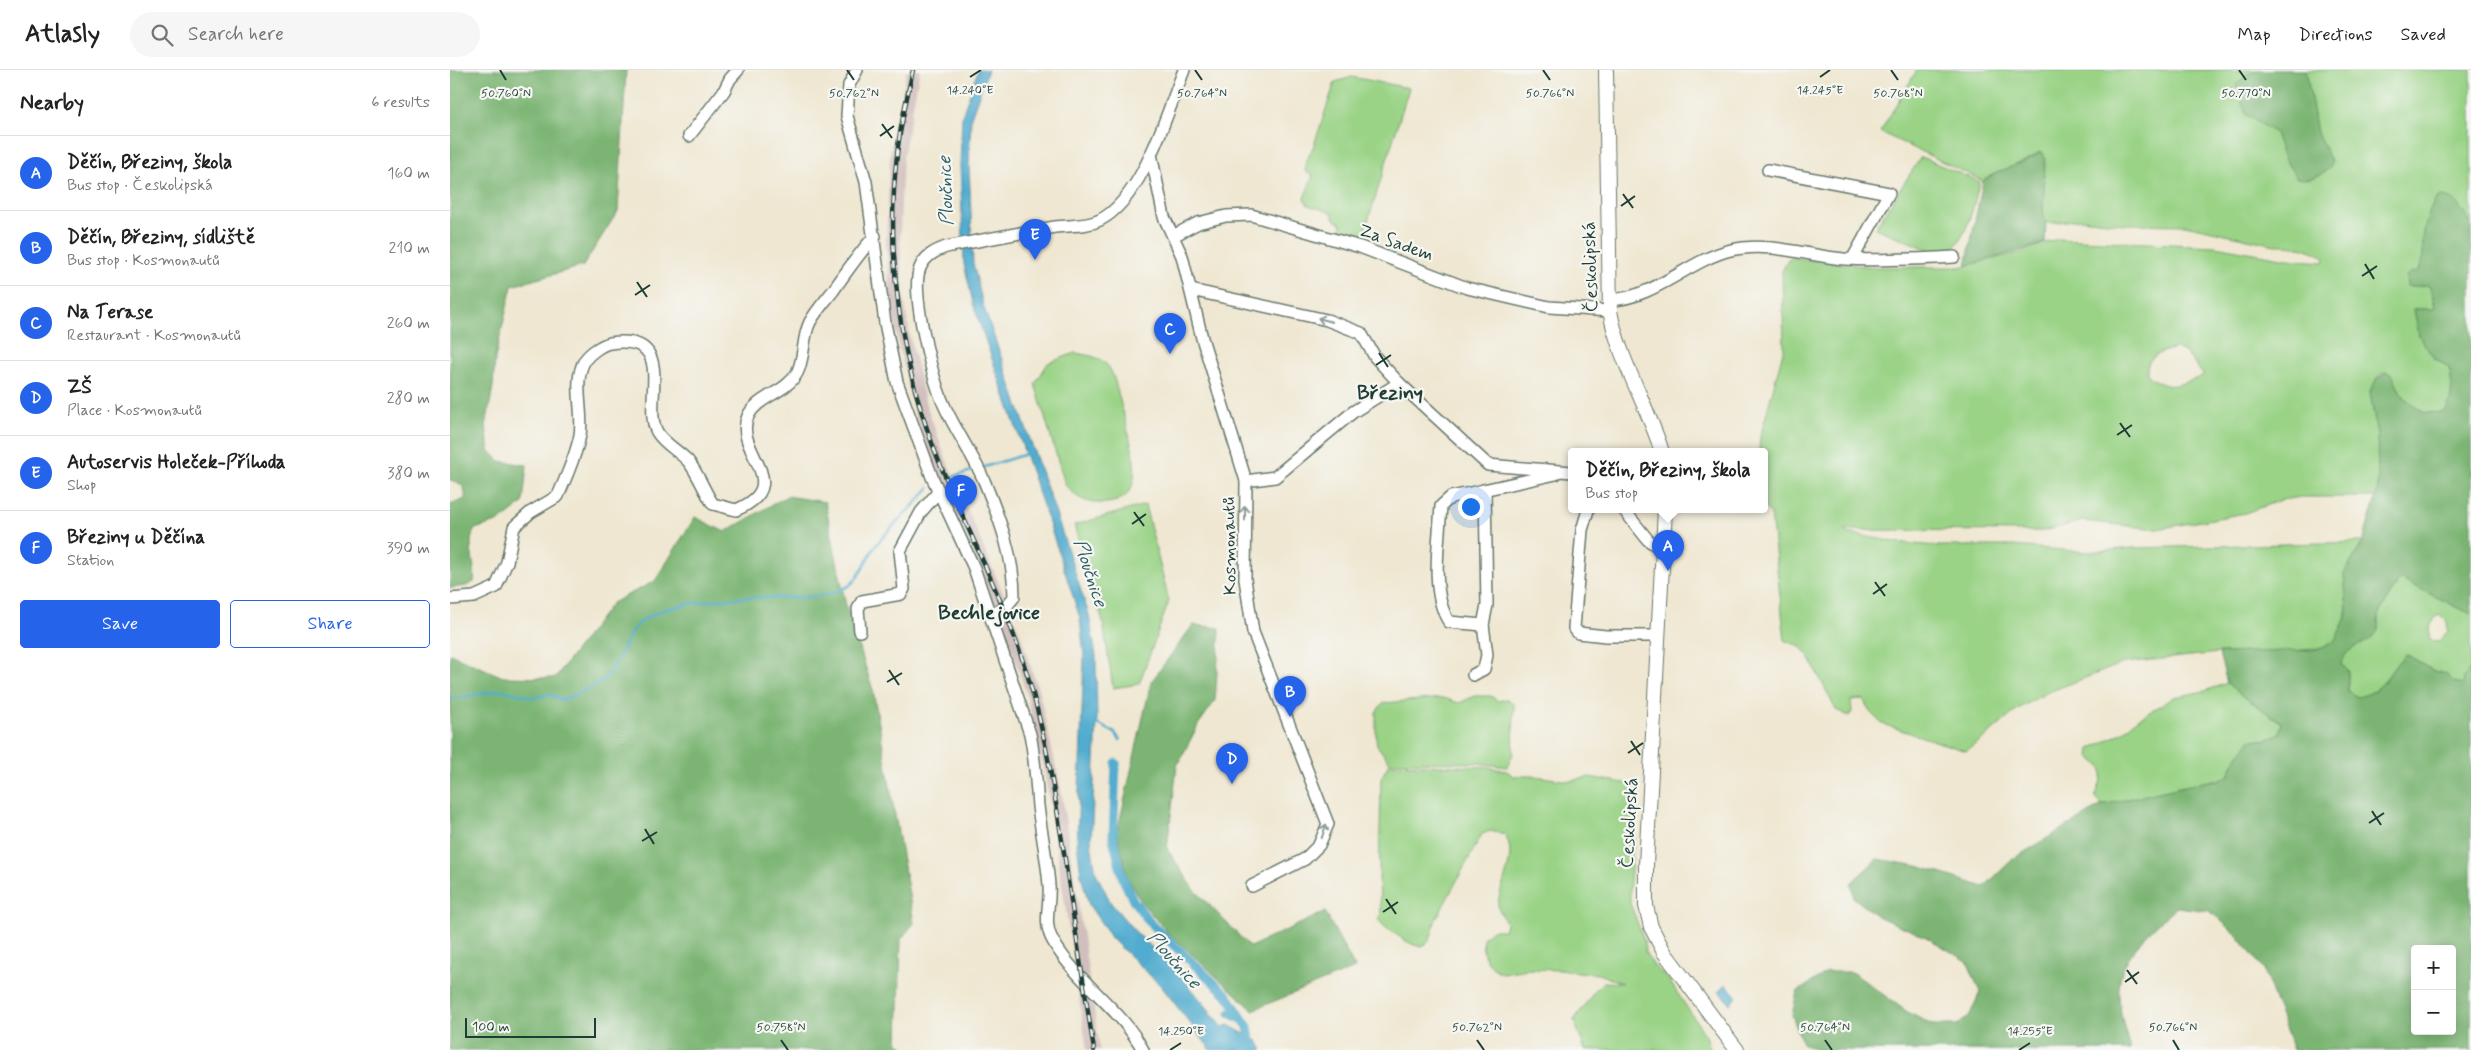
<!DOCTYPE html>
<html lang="en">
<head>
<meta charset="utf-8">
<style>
	:root { --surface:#fff; --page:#f6f6f6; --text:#222; --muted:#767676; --line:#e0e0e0; --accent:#2563eb }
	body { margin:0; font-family:Mynerve,sans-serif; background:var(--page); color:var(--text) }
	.controls { position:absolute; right:15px; bottom:15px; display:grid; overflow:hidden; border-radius:5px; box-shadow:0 2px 12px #0003 }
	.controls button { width:45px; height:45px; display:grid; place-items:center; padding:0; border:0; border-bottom:1px solid var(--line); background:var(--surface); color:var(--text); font:25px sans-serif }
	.scale { position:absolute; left:15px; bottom:12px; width:131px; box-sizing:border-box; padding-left:5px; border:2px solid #1f3d34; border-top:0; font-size:14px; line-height:18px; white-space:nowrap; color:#1f3d34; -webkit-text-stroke:4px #f6f6f2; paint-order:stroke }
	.you { position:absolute; left:1020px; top:436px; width:18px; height:18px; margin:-12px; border:4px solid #fff; border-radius:50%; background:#1a73e8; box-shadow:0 0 0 8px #1a73e833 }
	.badge { display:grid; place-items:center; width:32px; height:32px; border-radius:50%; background:var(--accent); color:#fff; font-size:16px; font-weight:700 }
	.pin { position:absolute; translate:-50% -41px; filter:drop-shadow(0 1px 2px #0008) }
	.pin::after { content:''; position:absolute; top:26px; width:18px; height:15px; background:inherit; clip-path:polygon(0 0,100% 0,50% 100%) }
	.popup { position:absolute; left:1118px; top:378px; width:200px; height:65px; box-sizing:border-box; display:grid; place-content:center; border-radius:5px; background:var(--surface); filter:drop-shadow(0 1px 4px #0005); font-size:16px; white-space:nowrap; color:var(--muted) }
	.popup b { font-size:19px; color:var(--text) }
	.popup::after { content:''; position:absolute; left:50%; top:100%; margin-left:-10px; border:10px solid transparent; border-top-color:var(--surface) }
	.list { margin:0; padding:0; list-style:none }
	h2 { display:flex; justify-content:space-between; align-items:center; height:65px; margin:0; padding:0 20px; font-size:21px }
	h2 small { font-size:16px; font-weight:400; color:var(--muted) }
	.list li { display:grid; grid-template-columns:32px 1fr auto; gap:15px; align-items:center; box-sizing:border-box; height:75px; padding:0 20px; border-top:1px solid var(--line) }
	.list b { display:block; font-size:19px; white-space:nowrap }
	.list p { margin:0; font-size:16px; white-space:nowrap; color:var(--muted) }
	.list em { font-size:16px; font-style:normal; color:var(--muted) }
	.actions { display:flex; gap:10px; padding:15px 20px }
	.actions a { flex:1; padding:11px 0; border:1px solid var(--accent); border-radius:5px; text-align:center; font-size:18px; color:var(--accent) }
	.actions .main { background:var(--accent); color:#fff }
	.icon { flex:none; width:28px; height:28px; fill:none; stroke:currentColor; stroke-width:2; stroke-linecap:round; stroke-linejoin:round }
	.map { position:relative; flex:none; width:2021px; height:980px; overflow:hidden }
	header { display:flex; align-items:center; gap:30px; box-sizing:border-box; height:70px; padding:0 25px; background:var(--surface); border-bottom:1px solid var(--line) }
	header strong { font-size:24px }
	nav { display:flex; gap:28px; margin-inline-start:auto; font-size:18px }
	.search { width:350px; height:45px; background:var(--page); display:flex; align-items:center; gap:12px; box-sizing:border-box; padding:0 18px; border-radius:28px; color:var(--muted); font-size:19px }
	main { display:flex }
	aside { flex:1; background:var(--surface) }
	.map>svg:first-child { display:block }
</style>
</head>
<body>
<header>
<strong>Atlasly</strong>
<div class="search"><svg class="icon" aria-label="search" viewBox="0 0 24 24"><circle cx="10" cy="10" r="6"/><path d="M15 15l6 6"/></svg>Search here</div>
<nav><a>Map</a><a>Directions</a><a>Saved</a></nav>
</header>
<main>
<aside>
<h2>Nearby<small>6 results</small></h2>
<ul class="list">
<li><span class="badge">A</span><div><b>Děčín, Březiny, škola</b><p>Bus stop · Českolipská</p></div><em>160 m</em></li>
<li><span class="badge">B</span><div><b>Děčín, Březiny, sídliště</b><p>Bus stop · Kosmonautů</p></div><em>210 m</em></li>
<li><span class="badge">C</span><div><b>Na Terase</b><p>Restaurant · Kosmonautů</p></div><em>260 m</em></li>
<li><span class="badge">D</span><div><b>ZŠ</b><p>Place · Kosmonautů</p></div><em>280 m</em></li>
<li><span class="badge">E</span><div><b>Autoservis Holeček-Příhoda</b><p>Shop</p></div><em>380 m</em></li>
<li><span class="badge">F</span><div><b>Březiny u Děčína</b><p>Station</p></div><em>390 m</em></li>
</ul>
<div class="actions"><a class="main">Save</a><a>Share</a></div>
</aside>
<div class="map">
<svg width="2021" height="980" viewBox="0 0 2021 980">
	<rect width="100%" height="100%" fill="#f6f6f2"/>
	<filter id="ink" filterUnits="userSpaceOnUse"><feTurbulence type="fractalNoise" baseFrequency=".02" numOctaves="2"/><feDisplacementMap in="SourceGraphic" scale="10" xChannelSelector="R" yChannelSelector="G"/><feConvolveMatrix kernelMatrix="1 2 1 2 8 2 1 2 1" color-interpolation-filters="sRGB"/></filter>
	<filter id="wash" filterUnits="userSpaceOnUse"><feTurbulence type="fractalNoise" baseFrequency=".0096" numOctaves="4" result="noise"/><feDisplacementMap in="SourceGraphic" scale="20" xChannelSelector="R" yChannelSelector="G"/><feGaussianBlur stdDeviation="1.12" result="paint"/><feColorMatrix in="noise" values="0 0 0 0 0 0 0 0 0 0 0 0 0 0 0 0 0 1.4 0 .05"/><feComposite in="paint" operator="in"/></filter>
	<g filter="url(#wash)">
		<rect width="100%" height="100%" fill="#efe7d1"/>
		<polygon fill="#d1bfbd" points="457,0 470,0 453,86 451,130 450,171 453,224 461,271 476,334 496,389 569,561 589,622 611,719 650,980 637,980 598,721 577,626 557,565 483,394 463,338 448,273 440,226 436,171 438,129 440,84"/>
		<g fill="#9ad386" stroke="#5c885d" fill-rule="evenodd">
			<path d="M1467 0H1808L1796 5 1825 62 1834 89 1847 108 1881 91 1867 63 1856 0H2021V153L2015 143 1983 133 1973 169 1974 187 1970 199 1960 217 1979 215 1985 237 1983 239H1964L1969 266 1983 287 1999 298C2003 310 2003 333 1994 342 1988 342 1979 344 1974 342 1955 336 1949 314 1936 302L1930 304 1920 323 1927 364 1929 409 1926 427H1852L1831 430 1795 443 1707 459 1633 451 1593 461 1394 460 1397 463 1446 472 1486 476H1562L1638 482 1684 478 1913 472 1894 504 1897 535 1895 550 1885 570 1873 578 1832 582 1769 583 1674 593 1596 623 1568 639 1538 665 1516 681 1432 654 1420 642 1413 629 1401 630 1402 642 1399 646 1386 640 1358 585 1348 575 1335 571 1321 444 1314 437V382H1309L1310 368 1334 278 1332 201 1338 190 1342 188 1424 197H1510L1568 183 1607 169 1765 176 1837 189 1872 192 1875 191 1874 187C1859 178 1842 174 1825 175L1735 155 1674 154 1631 149 1602 153 1596 152 1593 144 1595 89 1589 82C1574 95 1545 100 1533 111L1430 62ZM1726 278 1735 282 1754 306C1729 313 1720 324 1697 304 1695 286 1711 282 1726 278Z"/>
			<polygon points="902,7 959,18 911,174 890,167 892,154 883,148 883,143 858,135 854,128 863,106 855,101 857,90 864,75 885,12"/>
			<path d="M1471 87 1530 112C1522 137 1518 175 1492 185L1425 158Z"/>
			<path d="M625 283C635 285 650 286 657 295 665 303 670 333 674 346 682 379 703 437 646 433 633 432 622 425 615 414L585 314 598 293Z"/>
			<polygon points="695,435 719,531 689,614 663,618 653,552 624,455"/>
			<path d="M1950 509 2021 544V598L2014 607V615L2004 612 1996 604 1984 601 1956 584C1935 603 1936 622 1907 627L1898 621V601L1891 595C1894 578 1917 570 1928 560V545ZM1990 545 1997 552 1998 561 1989 571 1980 570C1978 560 1980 550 1990 545Z"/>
			<polygon points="1777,613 1790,624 1832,653 1830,663 1817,670 1804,669 1783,693 1778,706 1770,710 1766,709 1652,735 1645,728 1652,707 1652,699 1639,686 1640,679 1673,662 1685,651 1724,627 1755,621"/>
			<polygon points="1025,626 1041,626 1048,631 1057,629 1064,634 1063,684 1057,697 1026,693 939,692 927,675 926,667 926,642 933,633 994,628 1009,633"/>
			<path d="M939 694 1037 697 1057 701 1063 706H1085L1119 711 1139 707 1186 715 1189 718 1180 810V833L1195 873V882L1204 896 1218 909 1256 966 1261 980H1135L1124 950 1147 918 1154 912 1172 913 1148 904 1110 900 1078 899 1052 903C1036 896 1031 884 1033 868L1042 860H1054L1056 854C1055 848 1047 839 1048 833 1051 812 1069 783 1054 764L1040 761 1032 764 985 851C980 878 973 883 950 867 941 861 934 858 928 849L931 843 929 811 931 708Z"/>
		</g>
		<g fill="#7bb573" stroke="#4d7954" fill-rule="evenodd">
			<path d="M0 0H176L168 141 133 196 62 216 45 288 43 316 36 356 39 380 50 391 77 395 73 433 50 451 25 459C15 475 27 494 24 512L16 516 0 518V435L15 429C16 417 12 413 0 410Z"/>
			<path d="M1808 0H1856L1867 63 1881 91 1880 98C1869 106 1860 111 1847 108L1834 89 1825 63 1796 45 1786 15 1796 5Z"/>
			<path d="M1590 82 1594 84 1595 89 1593 144 1596 152 1595 173 1516 196 1533 111C1546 100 1575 95 1590 82Z"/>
			<path d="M1993 126 2006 132 2021 153V544L1950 509C1945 517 1930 538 1928 546 1927 553 1930 559 1925 565 1918 575 1894 575 1891 595 1902 599 1896 611 1898 621L1907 627C1936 622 1936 603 1956 584L1984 601 1996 604 2004 612 2013 614 2014 607 2021 598V980H1843L1814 900 1786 864 1760 841 1727 837C1705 855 1669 887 1669 918 1668 938 1675 961 1680 980H1367L1352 973 1342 945 1347 922 1377 902H1402L1456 941 1482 955H1507L1519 947 1530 922 1517 891 1476 867 1427 846 1404 828 1401 813 1427 789 1468 796 1534 817 1563 789 1652 735 1753 712 1770 710 1778 706 1783 693 1800 670H1817L1830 663 1832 653 1790 624 1777 613 1769 583 1862 580 1873 578 1885 570 1895 550 1897 541 1894 504 1913 472 1928 419 1927 364 1920 322 1926 310 1936 302 1942 304 1951 324 1964 336 1975 343 1994 342C2003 333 2003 310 1999 298L1983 287 1969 266 1964 239H1983L1985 237 1983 223 1978 215 1960 217 1957 216 1956 206 1962 202 1967 203C1975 192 1972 181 1973 168 1975 155 1979 137 1988 127ZM1965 879H2002V961H1965Z"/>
			<polygon points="337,426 375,432 396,536 423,620 464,853 451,869 448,972 457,980 0,980 0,584 53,607 105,608 162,533 205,511 245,447 275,462"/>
			<polygon points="743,555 770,558 765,631 748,655 727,696 717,779 744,819 800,877 875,842 905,898 803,940 717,862 692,833 678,809 667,763 701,612"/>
		</g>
		<g fill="#51accf" stroke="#387482">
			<polygon points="528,0 538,0 521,47 519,95 523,193 533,235 606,444 639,545 646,586 647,652 641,773 646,803 661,833 682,858 727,902 761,942 759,944 767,949 772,957 778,955 808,971 813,980 761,980 711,916 662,869 639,835 631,805 627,773 634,587 630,548 597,447 524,237 514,194 510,95 512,46"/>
			<polygon points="1276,914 1287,927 1280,934 1269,921"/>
		</g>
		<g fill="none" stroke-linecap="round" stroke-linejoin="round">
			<g stroke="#51accf" stroke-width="2.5">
				<polyline points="531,398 576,384"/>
				<polyline points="501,407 526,400"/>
				<path d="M0 629 52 620 85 628 99 624 112 630C128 623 146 618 158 605 176 585 172 559 202 545 228 533 263 530 292 528 323 526 374 533 400 515 412 506 418 485 427 474 443 454 463 438 479 418"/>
				<polyline points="646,653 665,663 670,670"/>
			</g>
			<g stroke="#51accf" stroke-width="9">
				<polyline points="666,693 663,768 673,809 683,830 701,854 777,925 798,957 802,980"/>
				<polyline points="780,943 793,950"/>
			</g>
		</g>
	</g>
	<g filter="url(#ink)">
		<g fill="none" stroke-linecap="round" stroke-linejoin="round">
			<g stroke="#68786b" stroke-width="14">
				<g id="minor">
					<path d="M407 0 399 15 397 46 416 112 435 253 447 312 482 407 524 498 580 664C585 688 586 711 588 736 591 762 597 789 599 815 601 835 592 852 603 871 627 913 671 938 693 980"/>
					<polyline points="239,66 274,21 280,9 288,0"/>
					<polyline points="701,84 714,147 732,186 752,268 796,411 795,509 803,562 878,754 869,775 855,789 802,816"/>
					<polyline points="1318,100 1439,123 1403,188"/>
					<polyline points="723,166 748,153 776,146 801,145 910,177 1017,218 1099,237 1160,241"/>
					<polyline points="741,220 877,250 911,263 925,287 949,313 1038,395 1122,402"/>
					<path d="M1159 230C1204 229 1239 190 1281 180 1318 171 1357 186 1394 189 1431 191 1468 189 1504 187"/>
					<polyline points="796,411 825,407 903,342 949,313"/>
					<polyline points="1033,420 1106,404"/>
					<path d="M1035 420 1037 535 1033 555 999 552C980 523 989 471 991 436L1001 427Z"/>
					<polyline points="1138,440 1132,460 1124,558 1128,563 1156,566 1209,566"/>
					<polyline points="1174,440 1198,470 1213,480"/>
					<path d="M0 529 24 527 46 517 57 492 64 457 81 442 108 426C116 407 126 386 130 365 134 342 122 311 135 290 140 283 151 275 160 273 230 263 191 334 207 362 214 374 229 381 238 391 248 403 254 421 263 434L286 440C347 414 282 381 298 346 308 326 336 323 347 303 355 288 352 267 360 252 366 241 375 231 383 221 396 202 409 183 425 166"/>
					<path d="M541 544 554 539 564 527C564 487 550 450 535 413 524 386 506 362 494 335 483 310 460 222 470 198 475 186 485 181 496 177 532 170 569 163 605 157 620 155 636 157 650 150 693 128 717 43 734 0"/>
					<polyline points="410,561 408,539 412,531 451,524 454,519 450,481 471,442 489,421"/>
					<polyline points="1023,605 1034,599 1037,585 1033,555"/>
				</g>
			</g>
			<g stroke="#68786b" stroke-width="16">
				<g id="major">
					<path d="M1156 0 1160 241C1169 290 1197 334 1212 382"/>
					<polyline points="1215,440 1196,795 1196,836 1201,857 1214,882 1287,980"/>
				</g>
			</g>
			<use href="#minor" stroke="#fff" stroke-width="11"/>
			<use href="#major" stroke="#fff" stroke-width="14"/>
			<g stroke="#1f3d34" stroke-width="4.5">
				<path id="rail" d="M463 0C457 28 450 56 447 85 435 189 451 297 490 394 522 470 561 544 583 624 598 678 606 734 615 789 624 853 634 916 644 980"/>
			</g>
			<use href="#rail" stroke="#f6f6f2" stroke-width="2.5" stroke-dasharray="8" stroke-linecap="butt"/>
		</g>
		<defs><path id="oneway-shaft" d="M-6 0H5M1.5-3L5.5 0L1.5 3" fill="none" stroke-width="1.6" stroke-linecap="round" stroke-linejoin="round" transform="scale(1.25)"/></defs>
		<g stroke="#8f9e9a">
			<use href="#oneway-shaft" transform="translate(875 250) rotate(-164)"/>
			<use href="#oneway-shaft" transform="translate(795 443) rotate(-90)"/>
			<use href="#oneway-shaft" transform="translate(874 761) rotate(-72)"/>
		</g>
	</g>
	<path fill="none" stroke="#1f3d34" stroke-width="2" d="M50 0 56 10M397 0 404 10M745 0 752 10M1093 0 1100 10M1441 0 1448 10M1789 0 1796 10M520 7 531 0M1370 7 1380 0M432 54 442 68M430 66 444 56M1173 124 1183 138M1171 136 1185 126M1915 194 1924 209M1912 206 1927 196M187 212 197 227M185 225 200 215M929 283 938 297M926 295 941 285M1670 353 1680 367M1667 365 1682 355M684 442 694 456M682 454 696 444M1425 512 1435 526M1423 524 1437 514M439 600 449 615M437 612 452 603M1181 671 1190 685M1178 683 1193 673M1922 741 1931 755M1919 753 1934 743M195 759 204 774M192 771 207 762M936 829 946 844M933 842 948 832M1677 900 1687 914M1675 912 1689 902M331 970 338 980M1027 970 1034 980M1375 970 1382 980M1723 970 1729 980M720 980 731 973M1569 980 1580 973"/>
	<g text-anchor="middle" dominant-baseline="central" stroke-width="4.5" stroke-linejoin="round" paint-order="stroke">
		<g font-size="18" fill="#1f3d34" stroke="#f6f6f2">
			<text transform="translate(946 173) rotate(20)">Za Sadem</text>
			<text transform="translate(1141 197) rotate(-92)">Českolipská</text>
			<text transform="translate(780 476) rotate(-91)">Kosmonautů</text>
			<text transform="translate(1180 753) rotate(-87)">Českolipská</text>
		</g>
		<g font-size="19" font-style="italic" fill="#2e5e62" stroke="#f6f6f2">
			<text transform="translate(496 121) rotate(-92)">Ploučnice</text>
			<text transform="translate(640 503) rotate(72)">Ploučnice</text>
			<text transform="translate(724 890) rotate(48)">Ploučnice</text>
		</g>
		<g font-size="20" font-weight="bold" fill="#1f3d34" stroke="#f6f6f2">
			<text x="940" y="323">Březiny</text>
			<text x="539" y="543">Bechlejovice</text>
		</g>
	</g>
	<g font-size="12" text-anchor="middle" fill="#1f3d34" stroke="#f6f6f2" stroke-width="4.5" stroke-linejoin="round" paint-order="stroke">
		<text x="520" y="24">14.240°E</text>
		<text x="1370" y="24">14.245°E</text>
		<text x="56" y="27">50.760°N</text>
		<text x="404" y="27">50.762°N</text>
		<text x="752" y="27">50.764°N</text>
		<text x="1100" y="27">50.766°N</text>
		<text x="1448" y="27">50.768°N</text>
		<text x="1796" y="27">50.770°N</text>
		<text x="331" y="961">50.758°N</text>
		<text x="1027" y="961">50.762°N</text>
		<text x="1375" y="961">50.764°N</text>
		<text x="1723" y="961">50.766°N</text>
		<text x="731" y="965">14.250°E</text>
		<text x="1580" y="965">14.255°E</text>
	</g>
</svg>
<div class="controls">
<button>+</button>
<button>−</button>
</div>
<div class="scale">100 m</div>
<div class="you"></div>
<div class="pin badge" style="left:1218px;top:501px">A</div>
<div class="popup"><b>Děčín, Březiny, škola</b>Bus stop</div>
<div class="pin badge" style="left:840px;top:647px">B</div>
<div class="pin badge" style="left:720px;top:284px">C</div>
<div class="pin badge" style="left:782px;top:714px">D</div>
<div class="pin badge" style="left:585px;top:190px">E</div>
<div class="pin badge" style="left:511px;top:446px">F</div>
</div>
</main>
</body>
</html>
